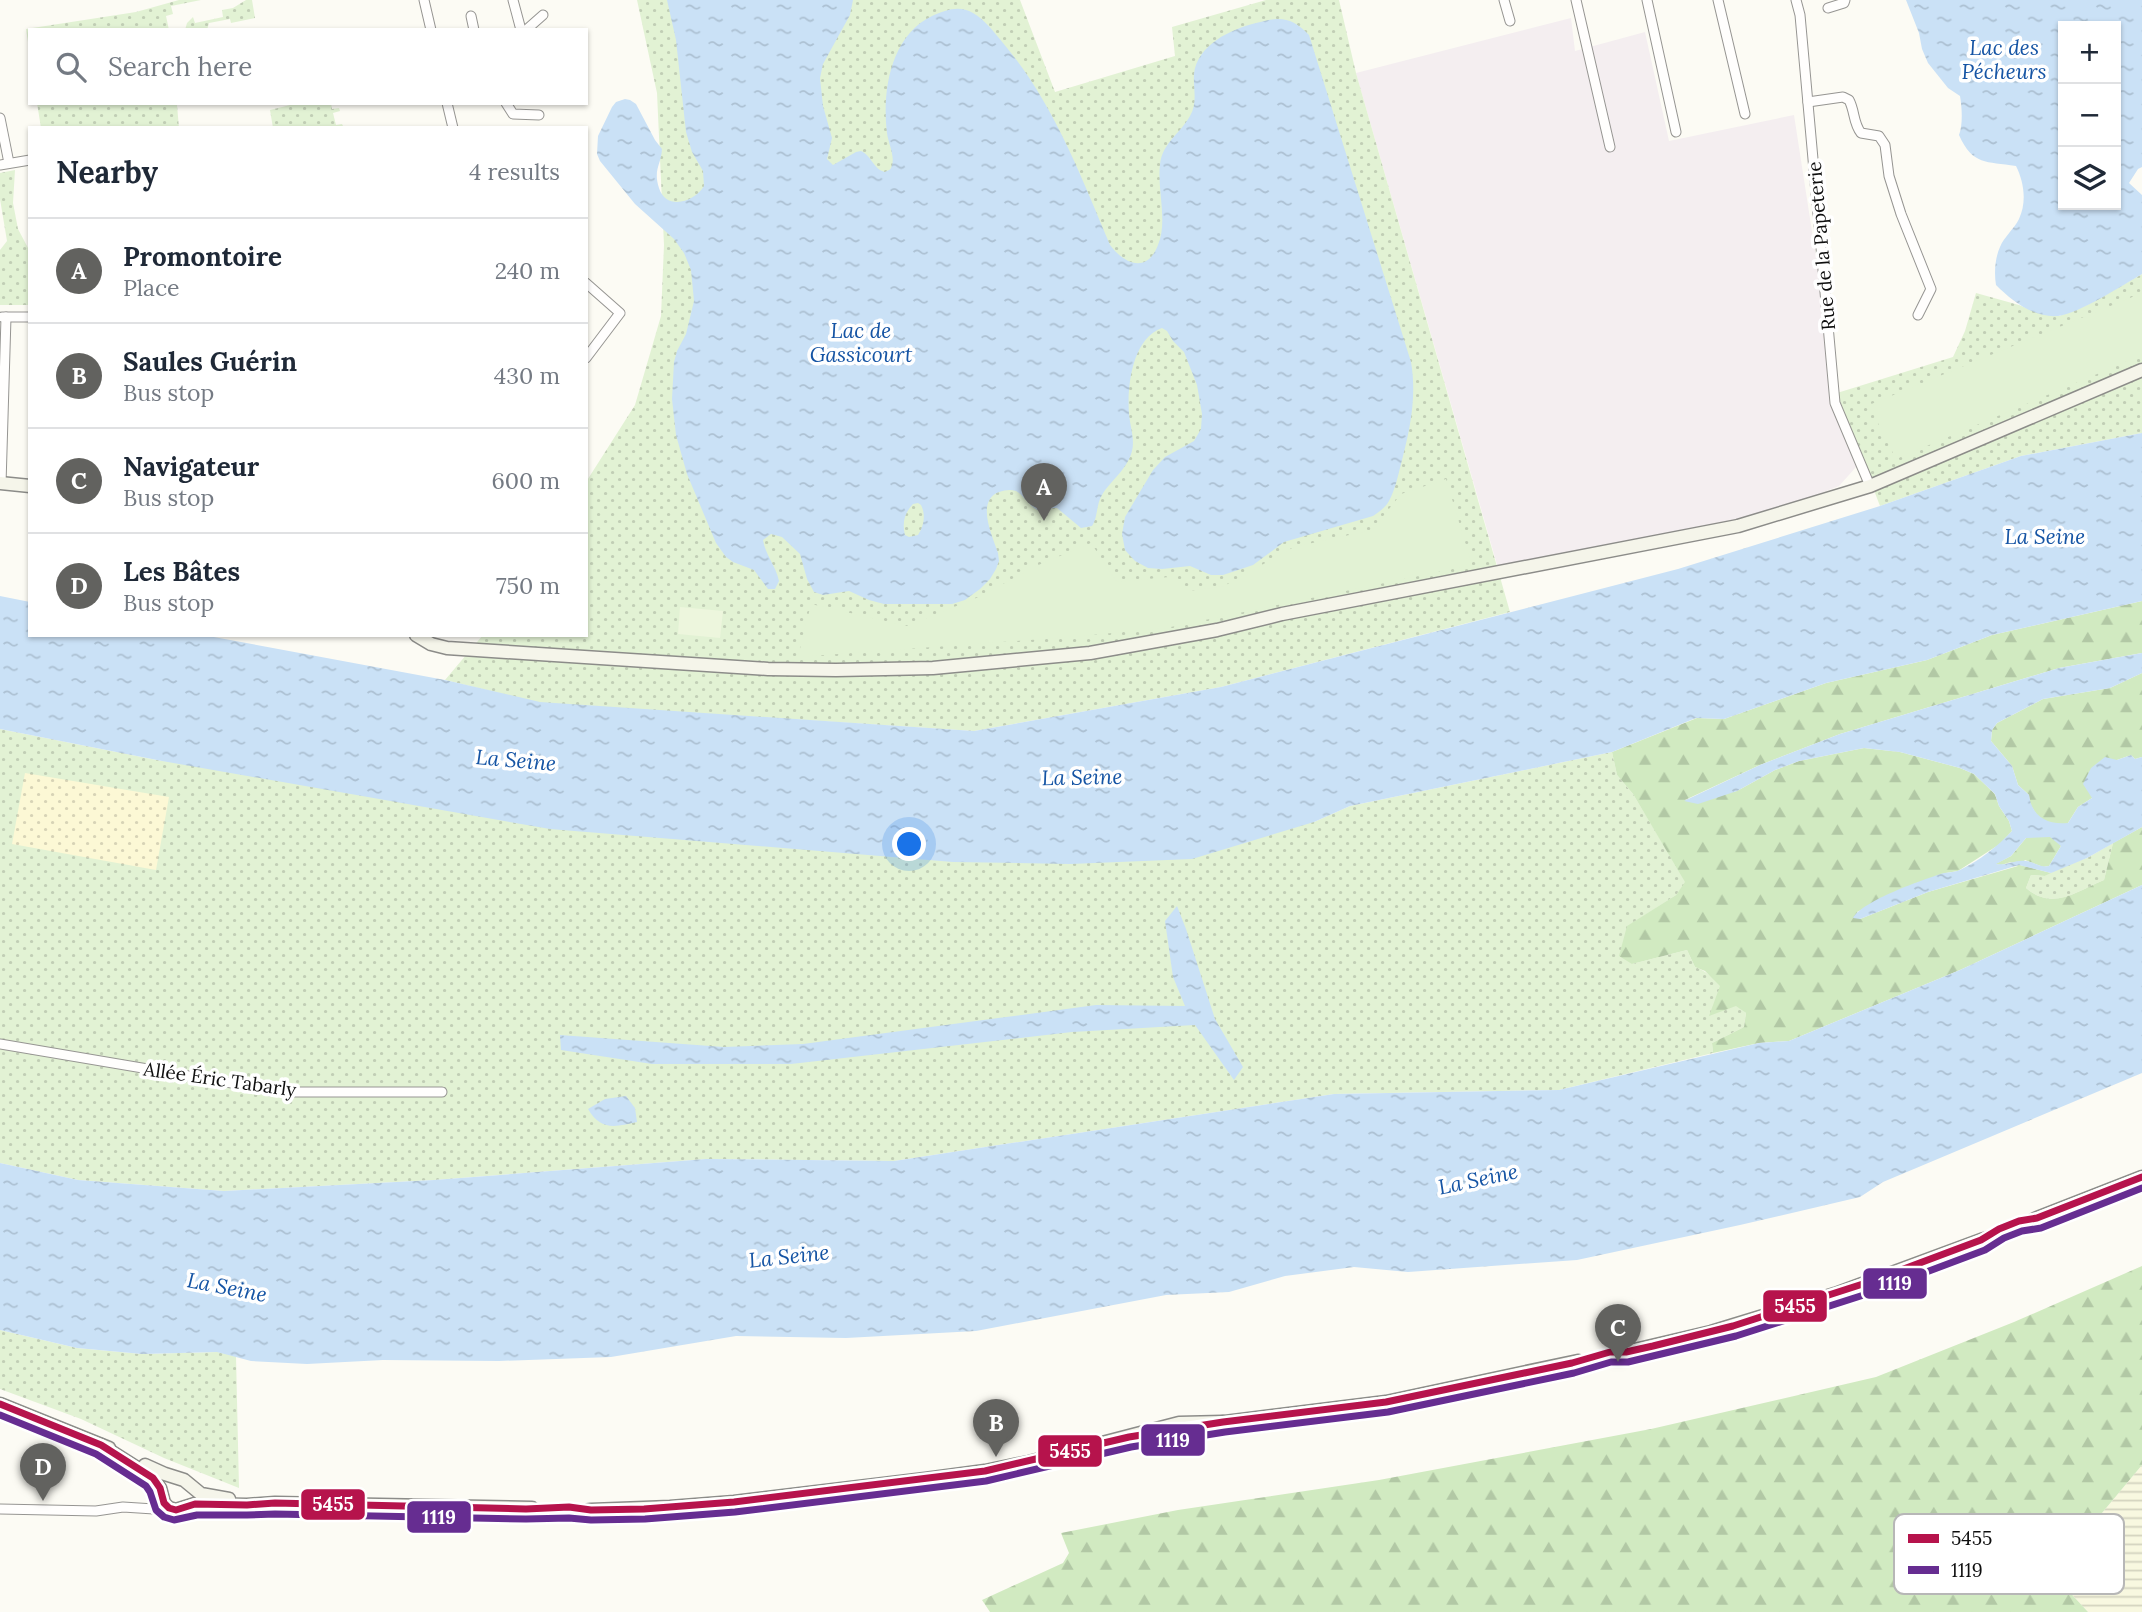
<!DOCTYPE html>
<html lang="en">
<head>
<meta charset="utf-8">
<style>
	:root { --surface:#fff; --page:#f2f2f3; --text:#1f2937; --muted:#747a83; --line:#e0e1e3; --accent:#62625f }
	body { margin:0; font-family:Lora,serif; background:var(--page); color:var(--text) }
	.controls { position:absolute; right:21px; top:21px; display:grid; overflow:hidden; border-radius:0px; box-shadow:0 2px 5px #0004 }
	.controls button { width:63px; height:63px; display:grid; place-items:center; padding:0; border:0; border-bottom:2px solid var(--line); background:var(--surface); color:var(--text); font:35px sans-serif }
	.you { position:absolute; left:910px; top:845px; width:24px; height:24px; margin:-18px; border:5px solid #fff; border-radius:50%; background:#1a73e8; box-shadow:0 0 0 10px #1a73e833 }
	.badge { display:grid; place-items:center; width:46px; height:46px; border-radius:50%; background:var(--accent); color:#fff; font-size:23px; font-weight:700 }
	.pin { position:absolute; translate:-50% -58px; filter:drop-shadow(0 2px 4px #0008) }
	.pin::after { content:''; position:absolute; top:37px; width:24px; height:21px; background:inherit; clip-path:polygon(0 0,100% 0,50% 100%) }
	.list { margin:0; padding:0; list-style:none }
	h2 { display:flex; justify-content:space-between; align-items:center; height:91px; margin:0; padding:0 28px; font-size:30px }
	h2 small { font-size:23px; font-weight:400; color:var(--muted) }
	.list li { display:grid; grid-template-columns:46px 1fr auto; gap:21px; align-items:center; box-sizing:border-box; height:105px; padding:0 28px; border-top:2px solid var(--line) }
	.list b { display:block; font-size:26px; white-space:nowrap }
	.list p { margin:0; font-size:23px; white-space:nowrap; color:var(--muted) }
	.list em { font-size:23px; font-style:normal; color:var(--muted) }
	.icon { flex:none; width:38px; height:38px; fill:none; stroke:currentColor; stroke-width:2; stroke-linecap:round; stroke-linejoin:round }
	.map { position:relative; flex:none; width:2142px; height:1612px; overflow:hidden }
	.search { position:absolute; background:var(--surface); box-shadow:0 2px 5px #0004; left:28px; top:28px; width:560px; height:77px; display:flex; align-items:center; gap:18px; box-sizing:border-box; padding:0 24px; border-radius:0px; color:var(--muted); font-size:26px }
	.panel { position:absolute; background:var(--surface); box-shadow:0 2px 5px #0004; left:28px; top:126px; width:560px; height:511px; border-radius:0px }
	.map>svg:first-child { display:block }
</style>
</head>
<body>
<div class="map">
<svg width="2142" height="1612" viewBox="0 0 2142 1612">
	<defs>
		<pattern id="farmland-rules" width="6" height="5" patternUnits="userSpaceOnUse" patternTransform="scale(1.75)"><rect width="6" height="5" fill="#f8f8e0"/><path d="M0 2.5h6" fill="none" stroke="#d3d3bf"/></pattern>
		<pattern id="grass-dots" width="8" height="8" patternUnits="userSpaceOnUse" patternTransform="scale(1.75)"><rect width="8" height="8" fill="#e2f2d4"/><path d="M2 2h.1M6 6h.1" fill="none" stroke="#c1ceb5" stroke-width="1.8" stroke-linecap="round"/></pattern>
		<pattern id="forest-firs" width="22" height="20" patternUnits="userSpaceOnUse" patternTransform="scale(1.75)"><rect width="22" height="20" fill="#d1eac1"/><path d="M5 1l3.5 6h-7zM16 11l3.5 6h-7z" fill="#b2c8a5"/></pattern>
		<pattern id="sand-dots" width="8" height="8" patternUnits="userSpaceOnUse" patternTransform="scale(1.75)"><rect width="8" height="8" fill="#fcf8d5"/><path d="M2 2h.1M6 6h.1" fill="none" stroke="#d7d3b6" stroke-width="1.8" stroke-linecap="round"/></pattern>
		<pattern id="water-ripples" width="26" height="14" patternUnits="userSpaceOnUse" patternTransform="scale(1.75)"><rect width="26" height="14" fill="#cae1f6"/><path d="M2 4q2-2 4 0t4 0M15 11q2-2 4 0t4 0" fill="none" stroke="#acc0d2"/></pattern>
	</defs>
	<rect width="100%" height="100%" fill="#fcfbf4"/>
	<polygon fill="#f4eef0" points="1571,18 1575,51 1645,32 1669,141 1794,115 1837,393 1857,466 1839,486 1773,512 1498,568 1356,73"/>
	<polygon fill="url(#farmland-rules)" points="2142,1465 2142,1612 2088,1612 2052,1573"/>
	<g fill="url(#grass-dots)">
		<polygon points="179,0 201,0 171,6 173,14 166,16 169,30 30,30 30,55 26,29 136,12"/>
		<polygon points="246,0 252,0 255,18 231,23 230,19 209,23 207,30 185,30 187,23 193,17 195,23 223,17 222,10 233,8"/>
		<polygon points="637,0 1020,0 1055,92 1175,56 1172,27 1266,0 1339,0 1356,73 1510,612 1221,687 974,731 540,703 445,680 483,635 586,635 586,482 635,405 661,316 664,245 657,93"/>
		<polygon points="37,103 184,103 184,104 177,105 179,128 41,128"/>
		<polygon points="298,103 331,103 332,109 339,108 340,111 333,113 336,125 342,124 343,126 273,128 270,110"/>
		<polygon points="15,170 13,203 18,229 28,248 30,305 0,305 0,250 7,241 0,199 0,173"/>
		<polygon points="2142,274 2142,433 2021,456 1880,506 1837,393 1953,357 1965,331 1976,293 2019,305 2038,313 2059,316 2089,304"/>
		<path d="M0 729 162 761 1314 822 1350 806 1612 752 1617 775 1633 794 1686 882 1676 895 1628 926 1632 964 1687 950 1695 967C1717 974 1728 999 1746 1013L1744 1027 1712 1043 1713 1053 1559 1090 1334 1094 894 1161 706 1159 434 1180 224 1191 78 1180 0 1163Z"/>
		<path d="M2113 843 2104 880C2075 892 2053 911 2026 888L2031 875 2045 876 2061 867 2087 858Z"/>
		<polygon points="0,1330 77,1348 142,1354 218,1352 236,1356 239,1488 164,1458 81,1419 0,1389"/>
	</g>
	<g fill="url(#forest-firs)">
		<path d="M2142 601V653L2059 668 1840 734 1760 765 1685 800 1737 791 1775 770 1799 761 1864 748 1900 752 1960 768 1974 774 1995 794 1999 806 2009 821 2012 831 2000 844 1958 871 1946 873 1914 884 1857 912 1860 919 1928 892 2018 866 2011 862 2001 865 1995 864 2011 856 2026 838 2038 817 2030 804 2029 795 2018 785 2012 766 1991 741 1992 730 1997 723 2043 699 2110 688 2142 673V757L2135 759 2131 755 2117 760 2092 798 2078 807 2068 823 2061 846 2049 866 2043 867 2025 860 2020 865 2051 873 2045 876 2031 875 2026 888C2053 911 2075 892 2104 880L2113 843 2142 827V885L1960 970 1789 1041 1759 1043 1713 1053 1712 1043 1744 1027 1746 1013 1736 1006 1709 1016 1720 986 1705 971 1695 967 1687 950 1632 964 1619 956 1627 926 1676 895 1685 882 1633 794 1617 775 1612 752 1697 718 1724 719 1826 683 1927 660 1992 635Z"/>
		<polygon points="2142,1266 2142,1465 2052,1573 2088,1612 990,1612 982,1600 1063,1563 1069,1553 1061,1533 1178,1510 1379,1480 1651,1429 1876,1377 2014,1322"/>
	</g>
	<polygon fill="url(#sand-dots)" points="25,773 169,797 156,870 12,844"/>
	<g fill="#e2f2d4">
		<polygon points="2142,293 2142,355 1896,459 1869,405"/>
		<polygon points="1446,479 1472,565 1166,628 1070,637 798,657 811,604 907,626 981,596 1036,566 1091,543 1117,582 1169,577 1189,591 1224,586 1294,547 1372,530 1401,494"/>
	</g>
	<polygon fill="#edf6dd" points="680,607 723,611 720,638 678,634"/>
	<g fill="url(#water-ripples)" fill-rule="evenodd">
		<path d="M667 0H853L850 15 823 64 820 78 823 106 832 138 827 159 833 165 856 152 861 151C872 156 873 169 885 172 889 170 891 170 892 165 895 156 888 142 887 133 882 92 890 36 932 16 946 10 959 5 973 13 985 20 994 32 1003 43 1053 102 1080 174 1110 245 1124 264 1147 274 1158 245 1168 221 1157 190 1160 165 1162 143 1180 134 1190 116 1198 102 1193 89 1194 74 1197 45 1231 29 1256 23 1280 16 1292 17 1309 35L1411 362C1417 397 1410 430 1401 464 1398 476 1395 490 1389 501 1385 508 1380 511 1373 516L1284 542 1253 565 1223 575H1211L1190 566 1162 569 1148 568 1135 561 1125 550 1122 534 1125 517 1153 470 1165 457 1194 441 1201 429 1202 414 1197 385 1184 352 1173 341 1167 331 1162 328C1132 339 1127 386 1129 414 1130 426 1135 439 1132 451 1127 470 1111 480 1102 495 1096 505 1098 517 1092 526L1081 528 1057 508H1053C1050 509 1046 512 1043 512 1031 510 1025 496 1016 491 1010 489 1005 490 999 492 975 501 993 537 998 553L999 561 996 569 990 579 980 589 965 600 952 604H884L869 600 849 591 823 595 814 592 807 579 800 554 782 537 771 534 763 540C765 554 776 566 779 581L775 589H768L754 570 733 562 726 557 716 543 687 474 676 435 672 399 674 362 677 351 686 334 694 301 691 270 684 253 674 239 635 204 600 161 597 154 598 136 612 107 616 102 625 99 630 100 636 104 655 140 662 149C661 165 653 170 659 188 666 211 695 202 704 186L703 171 692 152 686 132 676 40ZM918 503 921 505C926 515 924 526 918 535L909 537 905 535C902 524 904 513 913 504Z"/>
		<path d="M1906 0H2142V167L2138 169 2129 183 2142 195V274C2123 285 2078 314 2058 316 2034 318 2012 301 1996 285 1994 273 1995 258 2000 247 2004 237 2014 229 2019 219 2027 202 2024 182 2016 166 1986 161 1973 166 1959 135 1963 125 1962 107 1960 96L1948 88 1928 63 1922 49 1919 33ZM2063 26H2116V205H2063Z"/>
		<polygon points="2142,433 2142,601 1992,635 1927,660 1826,683 1724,719 1696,718 1612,752 1350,806 1314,822 1192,859 1070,864 953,862 550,829 162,761 0,729 0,596 30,602 30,635 203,635 445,680 540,702 974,731 1221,687 1678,569 1880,506 2021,456"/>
		<path d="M2142 653V673L2110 688 2043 699 1997 723 1992 730 1991 741 2012 766 2018 785 2029 795C2032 817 2047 825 2068 823L2078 807 2092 798 2083 784 2091 768 2105 757 2117 760 2131 755 2135 759 2142 757V827L2087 858 2051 873 2019 865 1928 892 1860 919 1853 918C1862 901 1924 879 1944 873 1950 872 1955 872 1960 870 1979 861 1998 846 2012 831L2009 821 1999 806 1995 794 1974 774 1960 768 1900 752 1864 748 1799 761 1775 770 1737 791 1698 804 1684 801 1760 765 1840 734 2059 668ZM2050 837 2061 846 2049 866C2039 868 2035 862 2026 861 2016 859 2006 866 1996 864L2011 856 2026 838Z"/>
		<polygon points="2142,885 2142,1073 1883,1182 1860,1197 1740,1225 1577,1260 1408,1272 1354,1267 1285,1276 1229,1292 1166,1295 976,1331 846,1338 736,1336 611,1357 499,1361 383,1360 307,1364 251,1361 217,1352 142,1354 77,1348 0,1330 0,1163 78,1180 224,1191 434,1180 706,1159 894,1161 1334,1094 1559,1090 1759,1043 1789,1041 1960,970"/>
		<polygon points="1177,906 1186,929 1215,1019 1243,1067 1234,1080 1195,1025 1072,1032 791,1064 652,1064 561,1050 560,1035 724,1047 803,1044 1096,1005 1185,1006 1173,977 1165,921"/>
		<path d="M626 1096 635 1108 637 1122C615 1127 601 1131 588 1109L605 1099Z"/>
	</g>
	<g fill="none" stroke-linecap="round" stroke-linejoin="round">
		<g stroke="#969592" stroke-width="11">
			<g id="minor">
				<polyline points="424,0 431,30"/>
				<polyline points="513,0 521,30"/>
				<polyline points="1504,0 1510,21"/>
				<polyline points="1576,0 1610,147"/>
				<polyline points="1647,0 1676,132"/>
				<polyline points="1718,0 1745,114"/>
				<polyline points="1796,0 1800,15 1835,403 1870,486"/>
				<polyline points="1828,8 1844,3 1845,0"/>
				<polyline points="471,16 474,30"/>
				<polyline points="526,30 543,15"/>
				<path d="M1808 102 1843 97 1849 100C1855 111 1853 123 1861 133L1879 136 1885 145 1889 176 1901 214 1931 289 1918 315"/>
				<polyline points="447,103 453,128"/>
				<polyline points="506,103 513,114 539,115"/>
				<polyline points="0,118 9,163"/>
				<polyline points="0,165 30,160"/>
				<polyline points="586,283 620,313 586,358"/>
				<polyline points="2,317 30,317"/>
				<polyline points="1,484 6,317"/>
				<polyline points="0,1044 284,1092 442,1092"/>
				<polyline points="0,1509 96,1511 123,1507 154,1509 169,1508"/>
			</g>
		</g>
		<g stroke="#8c8c89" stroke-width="15">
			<g id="secondary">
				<polyline points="0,483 30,486"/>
				<polyline points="416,635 431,644 447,648 768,669 836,670 933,668 1090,653 1217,630 1282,614 1738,526 1870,486 2142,370"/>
				<polyline points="1572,1363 1599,1361 1626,1352 1711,1332 1835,1294 1981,1240 2012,1231 2037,1218 2142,1177"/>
				<polyline points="0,1404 109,1448"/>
				<polyline points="1217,1423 1386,1402 1578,1361"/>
				<polyline points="101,1445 153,1478 160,1488 164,1503 169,1508 176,1510 195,1504 247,1505 275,1503 532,1508"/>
				<polyline points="145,1465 165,1474 184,1480 201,1494 229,1499"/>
				<polyline points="526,1509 548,1513 567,1513 591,1510 670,1507 734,1502 925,1479 985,1471 1029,1462 1179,1423 1223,1422"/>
			</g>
		</g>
		<use href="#minor" stroke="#fffefd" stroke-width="9"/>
		<use href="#secondary" stroke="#f5f5ea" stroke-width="12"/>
		<g stroke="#fff" stroke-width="12">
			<polyline id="bus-1" points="0,1404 101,1445 153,1478 160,1488 164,1503 169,1508 176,1510 195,1504 247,1505 275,1503 526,1509 569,1507 591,1510 644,1509 734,1502 985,1471 1129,1437 1223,1422 1386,1402 1572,1363 1610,1352 1626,1352 1653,1346 1733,1326 1869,1282 1981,1240 1999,1229 2019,1221 2037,1218 2142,1177"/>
		</g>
		<g stroke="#fff" stroke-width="12">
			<polyline id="bus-2" points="0,1415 96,1454 146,1486 150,1492 156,1510 164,1517 174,1520 197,1515 247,1515 275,1514 526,1519 569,1518 591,1520 645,1519 735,1512 986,1481 1131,1447 1225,1432 1388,1412 1574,1373 1611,1362 1628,1362 1736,1336 1873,1292 1985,1250 2004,1238 2022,1231 2041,1228 2142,1188"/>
		</g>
		<use href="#bus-1" stroke="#b6134c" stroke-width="7"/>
		<use href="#bus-2" stroke="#662d91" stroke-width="7"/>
	</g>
	<g text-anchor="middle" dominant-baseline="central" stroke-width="7" stroke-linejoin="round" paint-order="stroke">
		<g font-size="19" fill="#0f0f0f" stroke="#fff">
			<text transform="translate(1821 246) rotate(-95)">Rue de la Papeterie</text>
			<text transform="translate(220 1079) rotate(8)">Allée Éric Tabarly</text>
		</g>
		<g font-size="21" font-style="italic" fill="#1554a4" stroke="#fff">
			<text x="2004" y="47">Lac des<tspan x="2004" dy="24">Pécheurs</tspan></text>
			<text x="861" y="330">Lac de<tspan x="861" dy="24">Gassicourt</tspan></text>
			<text x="2045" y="536">La Seine</text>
			<text transform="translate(516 760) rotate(5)">La Seine</text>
			<text transform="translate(1082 777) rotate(-1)">La Seine</text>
			<text transform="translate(1478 1179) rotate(-12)">La Seine</text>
			<text transform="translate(789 1256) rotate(-6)">La Seine</text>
			<text transform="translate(227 1287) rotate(11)">La Seine</text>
		</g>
	</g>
	<rect x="1894" y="1514" width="230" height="80" rx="10" fill="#fff" stroke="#b7b7b7" stroke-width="2"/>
	<rect x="1908" y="1534" width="31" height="9" fill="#b6134c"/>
	<rect x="1908" y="1566" width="31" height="8" fill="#662d91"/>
	<g font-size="19" fill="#0f0f0f">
		<text x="1951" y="1545">5455</text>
		<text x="1951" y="1577">1119</text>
	</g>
	<g stroke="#fff" stroke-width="2.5">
		<rect x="1862" y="1267" width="66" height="33" rx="7" fill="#662d91"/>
		<rect x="1762" y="1289" width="66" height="34" rx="7" fill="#b6134c"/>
		<rect x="1140" y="1423" width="66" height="34" rx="7" fill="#662d91"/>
		<rect x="1037" y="1434" width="66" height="34" rx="7" fill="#b6134c"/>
		<rect x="300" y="1488" width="66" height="33" rx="7" fill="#b6134c"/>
		<rect x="406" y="1500" width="66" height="34" rx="7" fill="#662d91"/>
	</g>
	<g font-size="19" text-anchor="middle" font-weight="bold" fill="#fff">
		<text x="1895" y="1290">1119</text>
		<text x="1795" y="1313">5455</text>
		<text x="1173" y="1447">1119</text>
		<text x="1070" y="1458">5455</text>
		<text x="333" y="1511">5455</text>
		<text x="439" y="1524">1119</text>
	</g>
</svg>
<div class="controls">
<button>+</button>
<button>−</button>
<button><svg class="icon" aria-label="layers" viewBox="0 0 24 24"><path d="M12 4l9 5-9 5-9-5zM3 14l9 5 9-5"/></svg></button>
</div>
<div class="you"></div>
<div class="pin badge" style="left:1044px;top:521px">A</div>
<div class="pin badge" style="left:996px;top:1457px">B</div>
<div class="pin badge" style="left:1618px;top:1362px">C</div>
<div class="pin badge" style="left:43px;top:1501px">D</div>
<div class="search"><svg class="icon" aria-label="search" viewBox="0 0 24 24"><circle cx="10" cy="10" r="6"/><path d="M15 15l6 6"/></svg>Search here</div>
<section class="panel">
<h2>Nearby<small>4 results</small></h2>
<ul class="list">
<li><span class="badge">A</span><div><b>Promontoire</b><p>Place</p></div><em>240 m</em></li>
<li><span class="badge">B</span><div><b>Saules Guérin</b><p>Bus stop</p></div><em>430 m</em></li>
<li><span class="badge">C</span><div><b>Navigateur</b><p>Bus stop</p></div><em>600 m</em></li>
<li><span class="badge">D</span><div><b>Les Bâtes</b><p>Bus stop</p></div><em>750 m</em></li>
</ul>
</section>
</div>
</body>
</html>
